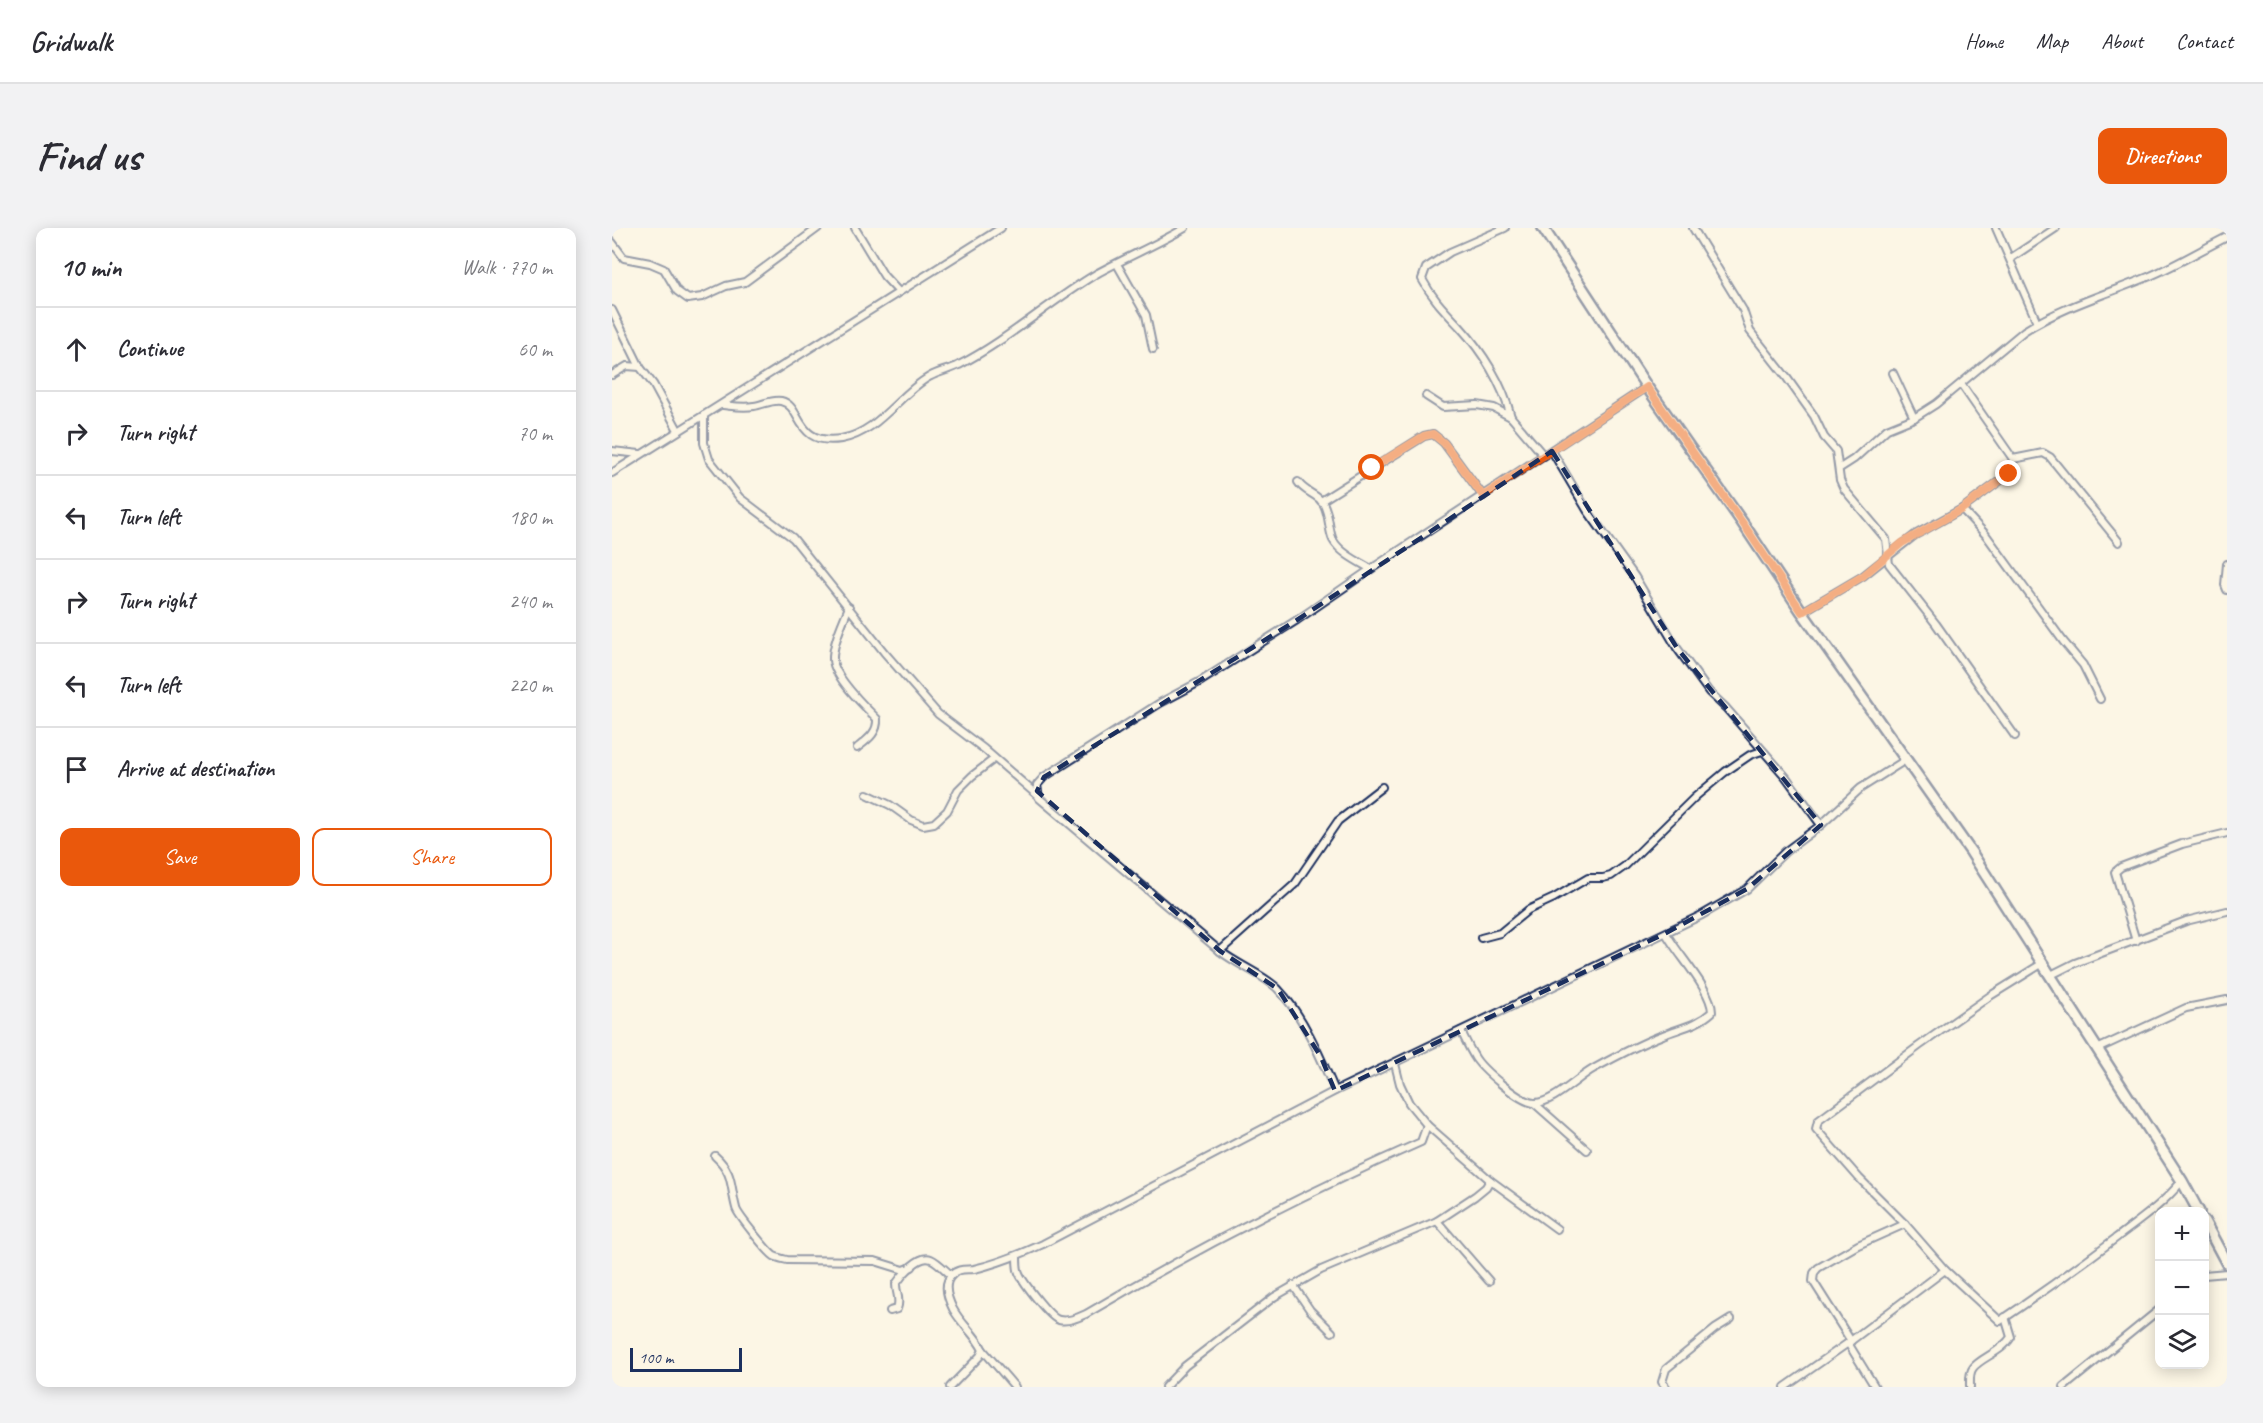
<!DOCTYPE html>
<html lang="en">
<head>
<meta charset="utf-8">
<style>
	:root { --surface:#fff; --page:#f2f2f3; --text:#2b2b33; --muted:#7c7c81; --line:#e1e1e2; --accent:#ea580c }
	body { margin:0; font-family:Caveat,sans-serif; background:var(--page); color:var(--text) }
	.controls { position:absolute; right:18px; bottom:18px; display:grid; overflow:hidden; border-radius:12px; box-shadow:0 3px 15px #0003 }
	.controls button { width:54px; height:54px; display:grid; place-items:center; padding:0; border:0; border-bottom:2px solid var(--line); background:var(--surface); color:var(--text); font:30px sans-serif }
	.scale { position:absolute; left:18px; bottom:15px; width:112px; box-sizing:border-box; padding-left:6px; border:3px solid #1b2f5e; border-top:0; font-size:16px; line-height:21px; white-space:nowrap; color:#1b2f5e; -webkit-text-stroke:4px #fcf5e5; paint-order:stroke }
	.stop { position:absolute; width:18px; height:18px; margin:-14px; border:4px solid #ea580c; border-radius:50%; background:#fff }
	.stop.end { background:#ea580c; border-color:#fff; box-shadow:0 2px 6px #0008 }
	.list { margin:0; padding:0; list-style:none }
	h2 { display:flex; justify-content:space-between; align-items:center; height:78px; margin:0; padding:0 24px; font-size:26px }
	h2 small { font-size:20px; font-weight:400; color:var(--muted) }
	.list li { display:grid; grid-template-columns:39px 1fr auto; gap:18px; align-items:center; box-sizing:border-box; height:84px; padding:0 24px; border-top:2px solid var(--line) }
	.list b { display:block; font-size:22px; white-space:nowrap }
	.list em { font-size:20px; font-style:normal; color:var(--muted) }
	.actions { display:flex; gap:12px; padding:18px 24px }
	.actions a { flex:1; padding:14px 0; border:2px solid var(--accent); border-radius:12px; text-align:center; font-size:21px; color:var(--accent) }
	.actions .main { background:var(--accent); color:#fff }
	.icon { flex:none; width:33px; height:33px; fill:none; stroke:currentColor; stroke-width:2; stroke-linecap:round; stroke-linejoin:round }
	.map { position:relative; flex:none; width:1615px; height:1159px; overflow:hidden; border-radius:12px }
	header { display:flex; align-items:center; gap:36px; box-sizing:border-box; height:84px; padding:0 30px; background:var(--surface); border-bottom:2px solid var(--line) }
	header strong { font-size:28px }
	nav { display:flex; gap:33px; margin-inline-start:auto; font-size:21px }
	.intro { display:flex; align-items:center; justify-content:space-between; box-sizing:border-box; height:144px; padding:0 36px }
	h1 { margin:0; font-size:42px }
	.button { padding:15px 27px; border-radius:12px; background:var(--accent); color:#fff; font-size:21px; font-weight:700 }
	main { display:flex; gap:36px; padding:0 36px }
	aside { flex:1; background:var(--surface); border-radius:12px; box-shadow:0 3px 15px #0003 }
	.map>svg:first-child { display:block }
</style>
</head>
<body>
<header>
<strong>Gridwalk</strong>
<nav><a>Home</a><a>Map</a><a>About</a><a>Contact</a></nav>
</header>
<div class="intro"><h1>Find us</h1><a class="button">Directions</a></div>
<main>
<aside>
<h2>10 min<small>Walk · 770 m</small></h2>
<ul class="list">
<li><svg class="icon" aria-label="ahead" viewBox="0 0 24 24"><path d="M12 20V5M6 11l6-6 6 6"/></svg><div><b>Continue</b></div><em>60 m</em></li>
<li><svg class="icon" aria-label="right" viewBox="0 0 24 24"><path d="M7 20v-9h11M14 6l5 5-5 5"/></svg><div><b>Turn right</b></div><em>70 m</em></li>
<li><svg class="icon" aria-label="left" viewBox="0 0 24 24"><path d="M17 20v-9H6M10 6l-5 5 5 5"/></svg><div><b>Turn left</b></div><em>180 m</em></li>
<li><svg class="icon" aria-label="right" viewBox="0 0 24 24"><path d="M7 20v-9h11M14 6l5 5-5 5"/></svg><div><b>Turn right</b></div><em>240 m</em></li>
<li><svg class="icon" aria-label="left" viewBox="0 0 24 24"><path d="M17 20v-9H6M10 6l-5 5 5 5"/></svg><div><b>Turn left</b></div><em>220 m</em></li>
<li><svg class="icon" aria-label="arrive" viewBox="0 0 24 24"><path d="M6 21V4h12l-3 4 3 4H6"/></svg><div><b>Arrive at destination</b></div></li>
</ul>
<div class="actions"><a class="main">Save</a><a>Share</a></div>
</aside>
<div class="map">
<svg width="1615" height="1159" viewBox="0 0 1615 1159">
	<rect width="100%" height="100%" fill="#fcf5e5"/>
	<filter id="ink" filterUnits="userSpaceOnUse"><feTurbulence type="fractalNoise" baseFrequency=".0167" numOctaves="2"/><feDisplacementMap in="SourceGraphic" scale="12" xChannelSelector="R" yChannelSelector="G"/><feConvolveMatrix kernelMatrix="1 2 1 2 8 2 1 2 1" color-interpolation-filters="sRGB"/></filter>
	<g filter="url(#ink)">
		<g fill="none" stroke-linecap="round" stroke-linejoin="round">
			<g stroke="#1b2f5e" stroke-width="10">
				<g id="street">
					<polyline points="243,0 272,48 286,63"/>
					<path d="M893 0 838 24 814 40 810 51C820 70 833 83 848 99 870 123 891 156 899 189"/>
					<polyline points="1081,0 1131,82 1138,103 1175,150 1202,188 1212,209 1224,223 1228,252 1232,261 1274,311 1277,336 1324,396 1403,508"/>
					<polyline points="1384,0 1425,94"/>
					<polyline points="0,14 12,30 38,35 52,41 65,63 76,71 90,69 114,58 133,54 206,0"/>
					<polyline points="1399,30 1444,0"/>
					<polyline points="505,36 534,87 541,121"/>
					<polyline points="0,82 28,139"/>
					<polyline points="1281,145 1302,190"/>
					<polyline points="0,147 15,138 28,139 41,156 66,202"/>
					<polyline points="814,168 831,179 865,177 882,180 899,189 932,228"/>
					<path d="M111 177C121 178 131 180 142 178 151 177 160 171 169 173 191 178 182 218 229 211 266 205 287 166 317 149 327 143 338 142 347 137 396 112 437 74 484 46 513 30 544 17 573 0"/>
					<polyline points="92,187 92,215 97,231 128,270 181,310 272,424 326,486 372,521 425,567"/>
					<polyline points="0,223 28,226"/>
					<polyline points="940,223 975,282 1023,349 1065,420 1097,464 1114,480 1174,549 1209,597"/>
					<polyline points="1401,231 1431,225 1438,229 1507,314"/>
					<path d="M1228 240 1242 231 1275 201 1302 190 1324 176 1412 103C1450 79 1495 66 1536 49 1563 38 1589 22 1615 9"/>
					<polyline points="0,245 389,0"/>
					<path d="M686 254C692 264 705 266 711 275 718 287 716 301 721 312 728 325 747 334 759 341"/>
					<polyline points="709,273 812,208 821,206 832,215 871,268"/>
					<polyline points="1350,281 1374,307 1451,413 1471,437 1488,471"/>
					<polyline points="1615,336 1613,357 1615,362"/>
					<path d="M237 379C231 393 220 417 221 432 222 449 253 479 265 491 266 505 255 512 245 520"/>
					<polyline points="1190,384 1251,348 1303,307 1350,281 1397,246 1401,231 1349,156"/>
					<polyline points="255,566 278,577 299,592 311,597 322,595 335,583 346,562 360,548 382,531"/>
					<polyline points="869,710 888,705 916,682 942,670 976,650 991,650 999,648 1013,638 1083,569 1113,544 1138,527 1150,523"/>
					<polyline points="1524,713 1503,644 1509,639 1570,616 1615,605"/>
					<polyline points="608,723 427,570 425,557 432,549 548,475 589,453 685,392 759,341 1035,159"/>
					<path d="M1431 735 1378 768 1307 818 1206 893 1204 901 1247 950 1293 996 1333 1042 1388 1093C1428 1066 1466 1039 1504 1010 1529 991 1550 977 1570 953"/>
					<polyline points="1439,747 1463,735 1574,693 1615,683"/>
					<path d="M849 803C853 811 857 820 862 828 869 841 908 874 922 875 940 876 965 850 981 841 1003 829 1027 816 1051 807 1068 800 1086 797 1100 784 1100 762 1065 726 1054 705"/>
					<polyline points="1485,821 1574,780 1615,772"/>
					<polyline points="783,836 788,856 797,875 815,897 878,952 945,1001"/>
					<path d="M723 863C709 830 691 787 666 761 654 748 624 736 608 723L683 656 726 593 770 559"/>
					<polyline points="922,875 975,922"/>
					<path d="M103 928C122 945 118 958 124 980 125 986 155 1023 162 1028 166 1030 171 1031 175 1032L263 1033 292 1042 300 1039"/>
					<polyline points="825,993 877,1053"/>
					<path d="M405 1028C405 1032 405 1037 406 1042 408 1051 438 1090 447 1092 456 1094 465 1090 474 1086 582 1022 693 965 809 914L815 897"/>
					<polyline points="1592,1047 1615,1045"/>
					<polyline points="681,1057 698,1082 720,1104"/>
					<path d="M278 1083 285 1081C289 1071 284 1066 284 1056 290 1047 307 1026 319 1031 326 1034 333 1042 339 1047"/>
					<polyline points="1239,1113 1201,1053 1202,1045 1206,1040 1246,1017 1293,996"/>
					<polyline points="1236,1115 1263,1159"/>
					<polyline points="371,1122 403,1159"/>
					<path d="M338 1159 368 1128 371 1122C364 1107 349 1096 341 1081 336 1071 330 1056 340 1047 346 1040 354 1042 362 1041 385 1036 409 1026 431 1016L723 863 1090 687 1135 661 1174 623 1209 597 1249 560 1295 531"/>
					<polyline points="553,1159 573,1138 662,1069 709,1042 825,993 863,968 874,959 878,952"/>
					<polyline points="1054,1159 1050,1154 1054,1141 1103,1101 1119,1091"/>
					<polyline points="1173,1159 1236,1115 1333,1042"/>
					<path d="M1358 1159C1358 1153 1357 1145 1361 1140 1368 1130 1390 1124 1399 1109L1393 1089"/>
					<polyline points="1452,1159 1548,1081"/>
				</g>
			</g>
			<g stroke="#1b2f5e" stroke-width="14">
				<g id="primary">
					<polyline points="931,0 1035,159 1130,294 1190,384 1359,624 1570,953 1587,984"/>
					<polyline points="1592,993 1615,1036"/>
				</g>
			</g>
			<use href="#street" stroke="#fcf5e5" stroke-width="6"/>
			<use href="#primary" stroke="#fcf5e5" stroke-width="9"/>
		</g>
	</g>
	<g fill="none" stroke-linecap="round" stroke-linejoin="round" filter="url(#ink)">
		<polyline stroke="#ea580c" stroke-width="8" points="760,240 812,208 821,206 832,215 871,268 1035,159 1130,294 1190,384 1251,348 1290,315 1350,281 1397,246"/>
	</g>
	<path d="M0 0H1615V1159H0ZM940 223 1065 420 1209 597 1135 661 1054 705 723 863 709 829 666 761 608 723 425 563 432 549 685 392Z" fill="#fcf5e5" fill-opacity=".55" fill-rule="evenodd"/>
	<path fill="none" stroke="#1b2f5e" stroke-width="4.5" stroke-dasharray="12 8" stroke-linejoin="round" d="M940 223 1065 420 1209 597 1135 661 1054 705 723 863 709 829 666 761 608 723 425 563 432 549 685 392Z"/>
</svg>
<div class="controls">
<button>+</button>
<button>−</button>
<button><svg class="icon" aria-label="layers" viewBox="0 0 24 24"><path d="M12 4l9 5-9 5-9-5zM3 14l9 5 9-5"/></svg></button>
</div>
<div class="scale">100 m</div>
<div class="stop" style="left:760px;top:240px"></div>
<div class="stop end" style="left:1397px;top:246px"></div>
</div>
</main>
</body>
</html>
